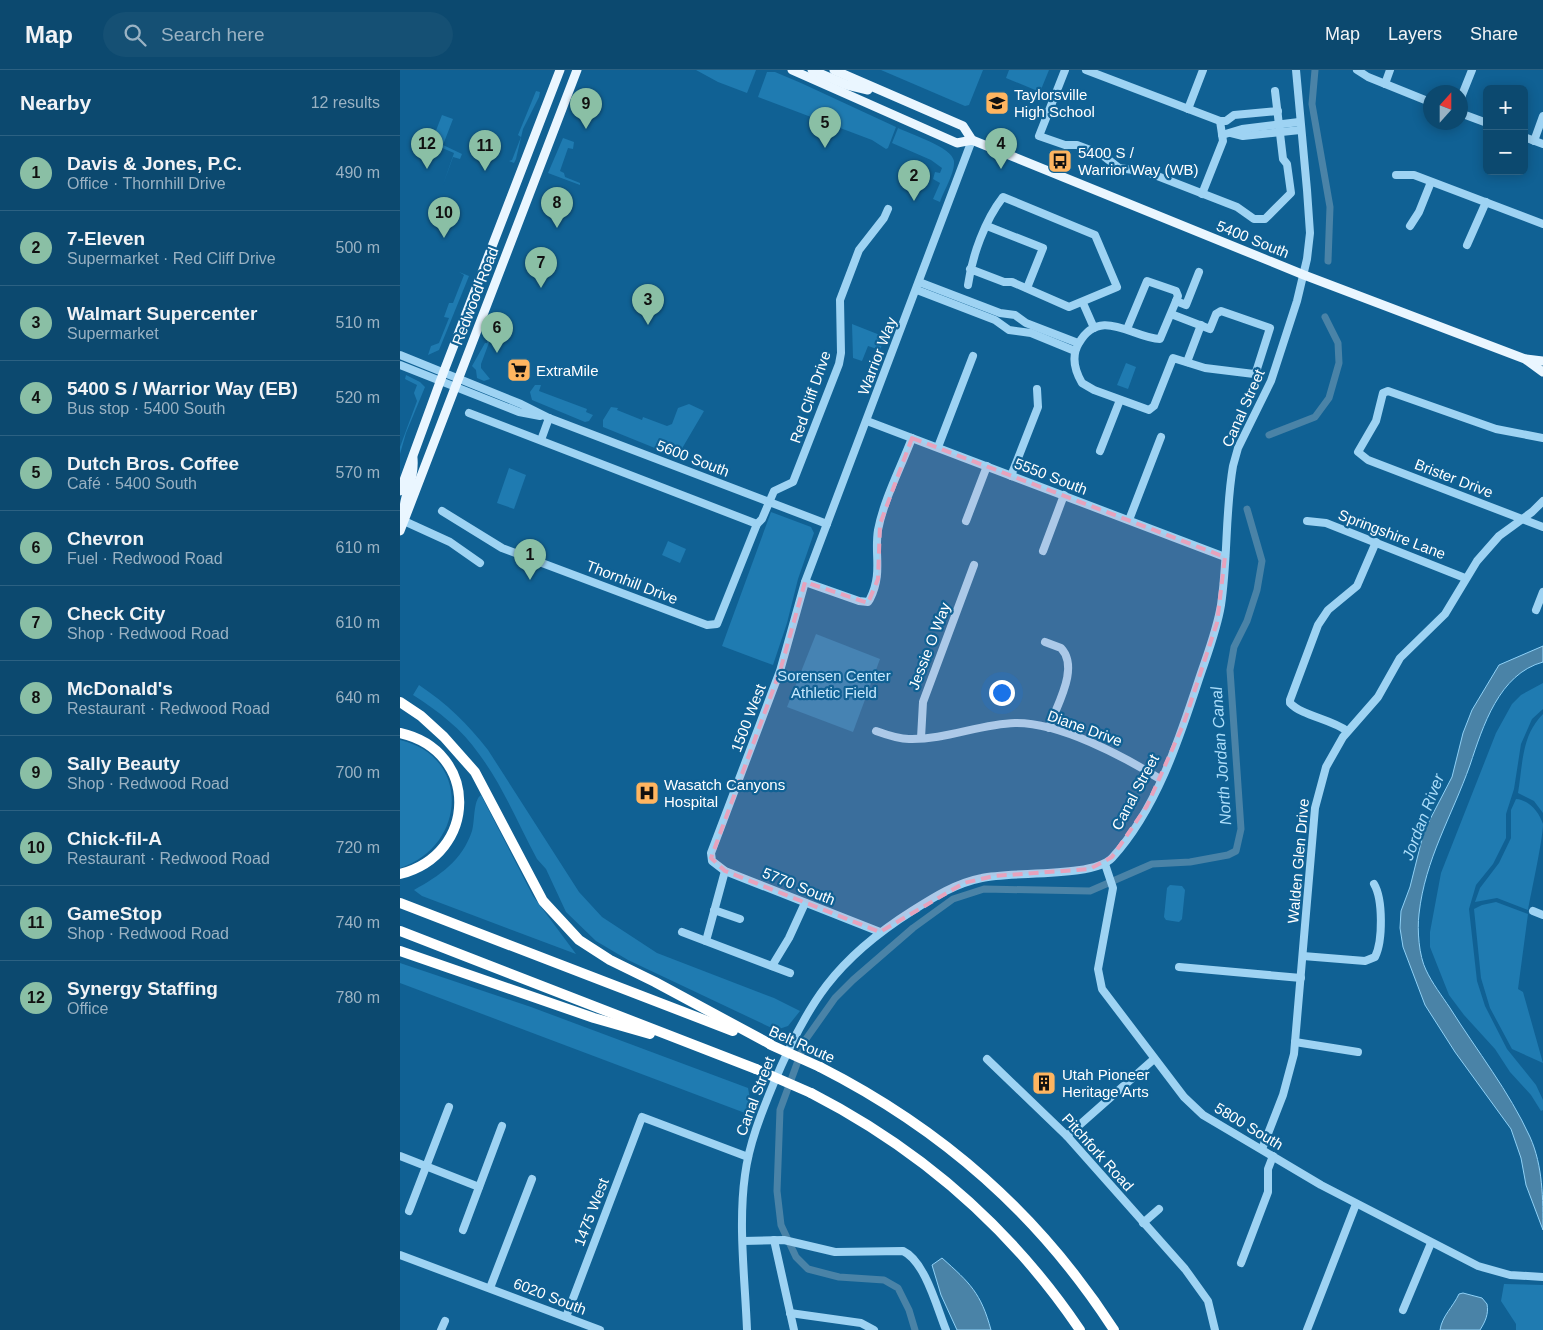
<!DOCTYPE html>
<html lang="en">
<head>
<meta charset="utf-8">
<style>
	:root { --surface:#0c496f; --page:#155074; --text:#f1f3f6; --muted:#9ab2c3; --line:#2c6182; --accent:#8abfa5 }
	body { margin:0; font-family:Helvetica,sans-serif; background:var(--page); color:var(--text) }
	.controls { position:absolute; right:15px; top:15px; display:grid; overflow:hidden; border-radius:8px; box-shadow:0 2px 12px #0003 }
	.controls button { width:45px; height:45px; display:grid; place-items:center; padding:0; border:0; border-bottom:1px solid var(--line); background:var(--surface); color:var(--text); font:25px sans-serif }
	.compass { position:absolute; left:1023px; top:15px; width:45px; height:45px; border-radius:50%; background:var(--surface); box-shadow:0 2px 12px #0003; rotate:21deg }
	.you { position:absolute; left:601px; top:622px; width:18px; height:18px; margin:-12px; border:4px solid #fff; border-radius:50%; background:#1a73e8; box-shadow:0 0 0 8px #1a73e833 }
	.badge { display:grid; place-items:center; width:32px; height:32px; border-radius:50%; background:var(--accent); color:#111; font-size:16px; font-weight:700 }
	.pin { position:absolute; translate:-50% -41px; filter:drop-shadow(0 1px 2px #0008) }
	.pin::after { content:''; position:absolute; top:26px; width:18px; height:15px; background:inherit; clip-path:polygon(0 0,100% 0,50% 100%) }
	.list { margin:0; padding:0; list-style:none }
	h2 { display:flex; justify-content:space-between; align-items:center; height:65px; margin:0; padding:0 20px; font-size:21px }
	h2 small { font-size:16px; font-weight:400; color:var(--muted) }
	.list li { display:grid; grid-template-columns:32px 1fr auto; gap:15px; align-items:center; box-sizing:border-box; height:75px; padding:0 20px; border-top:1px solid var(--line) }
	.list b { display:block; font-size:19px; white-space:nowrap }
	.list p { margin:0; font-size:16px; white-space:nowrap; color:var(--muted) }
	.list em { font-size:16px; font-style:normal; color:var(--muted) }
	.icon { flex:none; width:28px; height:28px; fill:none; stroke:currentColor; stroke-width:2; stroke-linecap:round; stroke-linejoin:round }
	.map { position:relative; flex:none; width:1143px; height:1260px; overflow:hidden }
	header { display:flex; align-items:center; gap:30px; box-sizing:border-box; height:70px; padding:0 25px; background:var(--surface); border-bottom:1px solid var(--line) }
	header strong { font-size:24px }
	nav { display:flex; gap:28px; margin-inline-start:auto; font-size:18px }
	.search { width:350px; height:45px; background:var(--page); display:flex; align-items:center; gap:12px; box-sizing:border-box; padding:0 18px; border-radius:28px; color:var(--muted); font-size:19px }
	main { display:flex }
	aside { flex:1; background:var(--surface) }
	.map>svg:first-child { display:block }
</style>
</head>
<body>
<header>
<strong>Map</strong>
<div class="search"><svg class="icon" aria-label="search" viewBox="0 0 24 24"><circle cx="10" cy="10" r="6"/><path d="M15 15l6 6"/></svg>Search here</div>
<nav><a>Map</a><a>Layers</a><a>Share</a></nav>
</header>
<main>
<aside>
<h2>Nearby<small>12 results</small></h2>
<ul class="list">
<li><span class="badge">1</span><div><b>Davis &amp; Jones, P.C.</b><p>Office · Thornhill Drive</p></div><em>490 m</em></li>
<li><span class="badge">2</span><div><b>7-Eleven</b><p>Supermarket · Red Cliff Drive</p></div><em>500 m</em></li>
<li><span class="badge">3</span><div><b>Walmart Supercenter</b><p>Supermarket</p></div><em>510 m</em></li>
<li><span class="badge">4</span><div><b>5400 S / Warrior Way (EB)</b><p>Bus stop · 5400 South</p></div><em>520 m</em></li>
<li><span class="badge">5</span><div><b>Dutch Bros. Coffee</b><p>Café · 5400 South</p></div><em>570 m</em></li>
<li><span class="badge">6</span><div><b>Chevron</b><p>Fuel · Redwood Road</p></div><em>610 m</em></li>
<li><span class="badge">7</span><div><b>Check City</b><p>Shop · Redwood Road</p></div><em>610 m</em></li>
<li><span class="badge">8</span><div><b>McDonald's</b><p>Restaurant · Redwood Road</p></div><em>640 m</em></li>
<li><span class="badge">9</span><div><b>Sally Beauty</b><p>Shop · Redwood Road</p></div><em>700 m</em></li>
<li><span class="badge">10</span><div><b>Chick-fil-A</b><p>Restaurant · Redwood Road</p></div><em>720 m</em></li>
<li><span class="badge">11</span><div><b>GameStop</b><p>Shop · Redwood Road</p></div><em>740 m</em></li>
<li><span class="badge">12</span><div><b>Synergy Staffing</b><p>Office</p></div><em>780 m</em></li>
</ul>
</aside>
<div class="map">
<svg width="1143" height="1260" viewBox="0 0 1143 1260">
	<rect width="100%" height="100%" fill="#106194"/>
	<g fill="#1f7bb1">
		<polygon points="296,0 356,0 347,23 318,12"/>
		<polygon points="481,0 583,0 569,35 565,36"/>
		<polygon points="609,0 649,0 640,22 606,8"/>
		<polygon points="367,2 375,2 401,13 496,57 488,78 486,79 472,70 358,27"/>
		<polygon points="136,21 140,22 139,27 123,59 116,89 114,93 109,91 112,90 121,67 118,65"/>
		<polygon points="42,45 53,49 43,75 62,84 60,89 53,87 43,115 54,83 26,71 27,69 32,71"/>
		<path d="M498 58C510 64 552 77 554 91 555 103 544 120 540 132L533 129 540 113 533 109 535 102 540 103 542 98 531 90 492 73Z"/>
		<polygon points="163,68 174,72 173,79 168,78 160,101 164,103 165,107 180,113 180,115 148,103"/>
		<polygon points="59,202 69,206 39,280 28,285 31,276 39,273 49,248 44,247 49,233 53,233 64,205"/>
		<polygon points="94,243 99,246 81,294 81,298 90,309 84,311 77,308 76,300 72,296 85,273 87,273 89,262 92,260 91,254"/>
		<polygon points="452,254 485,267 480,280 468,276 462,291 453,288"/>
		<polygon points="726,293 736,297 728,319 717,315"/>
		<polygon points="6,305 20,312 25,317 6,363 0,384 0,377 17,331 14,323 17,315 5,309"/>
		<polygon points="135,315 141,315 139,321 187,339 186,342 193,345 189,351 185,352 132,330 130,322"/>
		<polygon points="289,334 304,341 277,387 203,357 203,350 211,337 218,338 217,340 242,350 243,347 267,356 272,354 278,338"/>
		<polygon points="109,398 126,405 114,439 97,433"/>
		<polygon points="371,442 411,457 414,463 398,509 387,553 373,595 322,576"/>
		<polygon points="268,471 286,479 280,493 262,485"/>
		<polygon points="416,564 480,589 453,662 387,637"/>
		<polygon points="1143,613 1143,639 1132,649 1121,674 1114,719 1106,744 1106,768 1093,794 1076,815 1069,839 1077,911 1085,936 1107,979 1136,1015 1143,1030 1143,1040 1141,1041 1131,1025 1110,1002 1095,979 1064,945 1049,925 1030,877 1030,862 1041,803 1096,663 1112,634 1121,625"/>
		<path d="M19 615C46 633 68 654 88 680L179 822 202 847 257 883 374 928 400 941 388 956 376 960 228 890 196 871 166 842 146 799 137 789C118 754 103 716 79 684 62 659 38 641 13 625Z"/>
		<path d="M1143 644V743L1134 731 1118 723C1123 694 1121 666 1143 644Z"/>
		<path d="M0 670C71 686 67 776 0 798Z"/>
		<path d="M81 725 133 826 176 884 22 826 14 820C39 806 62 791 72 761 75 752 73 730 81 725Z"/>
		<path d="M1116 729C1129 730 1139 742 1143 754 1143 769 1131 823 1128 840L1097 828 1075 832 1080 818 1099 793 1111 768V740Z"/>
		<polygon points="770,815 782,816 785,820 782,849 779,852 766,850 764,847 767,818"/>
		<polygon points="1096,832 1128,844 1118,919 1123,922 1143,993 1112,979 1090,938 1081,908 1074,839 1082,835"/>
		<polygon points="0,893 131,937 348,1018 353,1046 0,913"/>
		<polygon points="1104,1214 1143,1215 1143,1260 1116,1260 1116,1254 1101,1231"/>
	</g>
	<g fill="#4a83a7" stroke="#8fd1f7">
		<path d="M1143 576V592C1099 604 1083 656 1070 695 1052 746 1025 789 1019 844 1017 860 1019 886 1026 900 1032 913 1042 926 1050 938 1077 981 1109 1021 1130 1067 1143 1096 1143 1129 1143 1160L1126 1115 1121 1088 1111 1059 1055 982 1025 935 1003 877 1000 858 1001 841 1010 817 1024 761 1052 707 1063 663 1072 640 1099 595Z"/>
		<path d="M542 1188C570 1213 581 1223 591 1260H557L541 1225 532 1195Z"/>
		<path d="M1063 1223 1082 1228 1087 1234C1089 1244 1085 1252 1080 1260H1040C1042 1246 1053 1237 1059 1224Z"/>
	</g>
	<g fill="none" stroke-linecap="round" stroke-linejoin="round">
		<g stroke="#4a83a7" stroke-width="7">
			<polyline points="915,0 912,34 930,137 928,191"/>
			<polyline points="869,365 915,347 929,328 939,293 938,273 925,247"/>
			<polyline points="515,1260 509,1240 498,1218 484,1210 439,1207 408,1199 396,1187 381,1155 377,1121 380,1040 406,969 435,928 453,910 513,858 553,829 584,819 690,821 752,794 790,792 828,785 836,781 841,759 830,600 834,577 847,551 857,520 862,491 847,439"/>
		</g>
		<g stroke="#9ed3f3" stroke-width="8">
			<polyline points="665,0 639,66 665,75 677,75 701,84 719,98 747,102 837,137 854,149 865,149 891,123 887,94 883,89 875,21"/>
			<polyline points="686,0 820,51 826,51 834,45 878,41"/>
			<polyline points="957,0 968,7 1030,32"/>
			<polyline points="985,14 990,0"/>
			<polyline points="1060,30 1072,0"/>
			<polyline points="788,39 803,0"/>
			<polyline points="1060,43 1087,53"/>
			<polyline points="831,63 843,66 900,60"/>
			<polyline points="822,65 842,59 899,52"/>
			<polyline points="1124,67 1143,74"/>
			<polyline points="1134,71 1143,46"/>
			<polyline points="996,105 1014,105 1143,154"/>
			<polyline points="802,124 823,71 820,51"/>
			<polyline points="587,156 643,178 627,218"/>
			<polyline points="1010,156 1019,142 1031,112"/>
			<polyline points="1067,175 1086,132"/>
			<polyline points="519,212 600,243 615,245 626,253 678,273"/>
			<path d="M568 215C572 186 585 150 603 127L695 165 717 217 669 237 612 212H604L570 199"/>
			<polyline points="517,220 595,250 609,260 631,263 675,281"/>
			<polyline points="683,233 694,258"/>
			<path d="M771 244 810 259 816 244 821 241 870 258 856 302 854 304 805 298 773 288 754 336 749 340 694 320 682 313C675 301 671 286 679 273 700 236 733 268 760 269L776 231 786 235 799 202"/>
			<polyline points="727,259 747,211 776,221 778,226 776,231"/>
			<polyline points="0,285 121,334 149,348 427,454"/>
			<polyline points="787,292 801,255"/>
			<polyline points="0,295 119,342 140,346"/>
			<polyline points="69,343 357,454"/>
			<polyline points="467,351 825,487"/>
			<polyline points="1143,368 1096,359 988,321 983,323 976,351 958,382 968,390 1143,457"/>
			<polyline points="141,370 149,348"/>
			<polyline points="538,377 573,286"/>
			<polyline points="700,381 720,330"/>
			<polyline points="611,406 638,337 637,319"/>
			<polyline points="42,441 102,478 307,555 317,554 357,454 362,449 374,421 393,412 439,294 441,283 440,230 459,180 484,148 488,139"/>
			<polyline points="729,450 761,367"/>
			<polyline points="4,451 50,472 80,493"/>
			<polyline points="566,451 587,396"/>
			<polyline points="907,451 926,453 1065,508"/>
			<polyline points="643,481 664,425"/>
			<path d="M405 512 459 531 468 532 470 529C483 503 474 485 478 460 484 429 501 397 512 368"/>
			<polyline points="1136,540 1143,522"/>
			<path d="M645 572 661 578C680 598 656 636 649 658"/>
			<path d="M476 661C487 665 498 669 509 669 545 670 580 654 615 653 659 652 723 686 760 709"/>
			<path d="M947 661C931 649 902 646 890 633V630L918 555 928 540 957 516 976 472"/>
			<polyline points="521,668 523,632 574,495"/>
			<polyline points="705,794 713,818 698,899 702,919 784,1027 803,1045 921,1115 1078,1196 1110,1205 1143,1207"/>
			<polyline points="314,840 340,849"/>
			<polyline points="1133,841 1143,845"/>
			<polyline points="282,862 390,903"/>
			<polyline points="480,862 325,801 312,791 311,783 380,601 405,512 572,70"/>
			<polyline points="306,871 325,801"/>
			<path d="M903 886 965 891 975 887C983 871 983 829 974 814"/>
			<polyline points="372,896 389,868 405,833"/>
			<polyline points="779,897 901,908"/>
			<polyline points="895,972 958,982"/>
			<polyline points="587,989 667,1066 785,1199 808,1231 815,1260"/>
			<polyline points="667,1066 754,989"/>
			<polyline points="862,1079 883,1025 894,984 915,738 926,697 943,667 978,627 1000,588 1045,544 1077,491 1099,466 1132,442 1143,431"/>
			<polyline points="0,1086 79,1117"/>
			<polyline points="9,1141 49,1037"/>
			<polyline points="743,1153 759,1139"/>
			<polyline points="63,1160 102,1056"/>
			<polyline points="374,1170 394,1260"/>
			<path d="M343 1171 384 1170 435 1182 503 1181C525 1191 537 1238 546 1260"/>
			<polyline points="0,1185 200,1260"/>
			<polyline points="841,1193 868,1122 868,1099 873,1086"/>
			<polyline points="90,1218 132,1109"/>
			<polyline points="1003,1240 1031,1173"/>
			<polyline points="390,1243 461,1253 474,1260"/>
			<polyline points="166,1247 242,1047 348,1087"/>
			<polyline points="41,1260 45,1251"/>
			<path d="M347 1260C345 1209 338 1155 345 1105 349 1074 361 1044 373 1015 407 933 436 889 512 841 534 827 556 813 582 808 612 801 693 808 712 788 756 740 779 670 799 609 807 585 817 560 821 535 828 489 825 442 833 396L838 378 871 311 897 231 907 189 910 163 907 120 896 0"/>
			<polyline points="907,1260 956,1134"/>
		</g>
		<g stroke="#eaf6ff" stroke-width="9">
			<polyline points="392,0 557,73 572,70 904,205 1125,289 1143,302"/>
			<polyline points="412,0 447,15 468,20"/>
			<polyline points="434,0 563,56 572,70"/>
			<polyline points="1126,289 1143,291"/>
			<polyline points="0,421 44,301 160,0"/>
			<path d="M4 448C2 425 15 412 13 388"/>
			<polyline points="0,461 177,0"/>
		</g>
		<g stroke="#fff" stroke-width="10">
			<polyline points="0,632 21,646 44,667 75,702 143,831 179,870 210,890 255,912 370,974"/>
			<path d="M0 663C80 681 78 784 0 804"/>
			<polyline points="0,833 333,961"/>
			<polyline points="0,861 356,999"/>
			<polyline points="0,881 194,948 250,964"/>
			<path d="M420 997C542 1059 639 1144 714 1260"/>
			<path d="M411 1023C520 1079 611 1158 680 1260"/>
		</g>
		<g stroke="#fff" stroke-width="10">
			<polyline points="371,975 420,997"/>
			<polyline points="356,999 411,1023"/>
		</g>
	</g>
	<path fill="#e7a3bd" fill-opacity="0.2" stroke="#e7a3bd" stroke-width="4" stroke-dasharray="10 6" stroke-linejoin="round" d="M512 368 825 487 817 553 784 653 747 736 712 787 690 799 594 806 564 813 480 862 325 801 311 788 380 601 405 512 468 533 478 509 480 454Z"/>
	<defs>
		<g id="school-square" transform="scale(1.25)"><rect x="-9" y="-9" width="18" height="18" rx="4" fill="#ffb560" stroke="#106194"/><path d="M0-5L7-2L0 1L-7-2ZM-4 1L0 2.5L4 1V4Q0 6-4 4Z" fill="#111"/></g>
		<g id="bus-square" transform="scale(1.25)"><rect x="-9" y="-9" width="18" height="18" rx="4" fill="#ffb560" stroke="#106194"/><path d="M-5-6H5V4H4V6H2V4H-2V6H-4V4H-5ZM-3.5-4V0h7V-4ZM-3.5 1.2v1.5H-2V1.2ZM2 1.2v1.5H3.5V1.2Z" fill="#111"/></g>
		<g id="supermarket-square" transform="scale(1.25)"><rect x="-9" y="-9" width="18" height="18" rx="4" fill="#ffb560" stroke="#106194"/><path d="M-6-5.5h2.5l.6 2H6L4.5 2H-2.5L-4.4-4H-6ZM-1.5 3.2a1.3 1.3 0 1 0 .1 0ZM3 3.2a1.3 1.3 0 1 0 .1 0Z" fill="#111"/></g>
		<g id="hospital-square" transform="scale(1.25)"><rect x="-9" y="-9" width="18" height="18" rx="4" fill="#ffb560" stroke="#106194"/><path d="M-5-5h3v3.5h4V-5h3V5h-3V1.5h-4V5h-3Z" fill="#111"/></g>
		<g id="building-square" transform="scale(1.25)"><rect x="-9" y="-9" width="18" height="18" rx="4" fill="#ffb560" stroke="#106194"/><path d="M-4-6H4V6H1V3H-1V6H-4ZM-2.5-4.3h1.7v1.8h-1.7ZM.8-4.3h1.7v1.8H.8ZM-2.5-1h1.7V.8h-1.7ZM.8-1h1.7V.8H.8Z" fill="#111"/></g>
	</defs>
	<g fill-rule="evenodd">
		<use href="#school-square" x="597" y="33"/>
		<use href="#bus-square" x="660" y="91"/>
		<use href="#supermarket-square" x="119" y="300"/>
		<use href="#hospital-square" x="247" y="723"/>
		<use href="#building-square" x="644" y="1013"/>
	</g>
	<g text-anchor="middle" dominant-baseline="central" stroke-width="4.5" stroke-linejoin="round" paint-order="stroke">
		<g font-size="15" fill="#fff" stroke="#106194" text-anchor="start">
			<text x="614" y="24">Taylorsville<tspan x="614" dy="17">High School</tspan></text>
			<text x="678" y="82">5400 S /<tspan x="678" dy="17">Warrior Way (WB)</tspan></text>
			<text x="136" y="300">ExtraMile</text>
			<text x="264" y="714">Wasatch Canyons<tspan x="264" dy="17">Hospital</tspan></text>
			<text x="662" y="1004">Utah Pioneer<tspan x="662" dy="17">Heritage Arts</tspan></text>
		</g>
		<g font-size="15" fill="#fff" stroke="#106194">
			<text transform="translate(853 169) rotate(22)">5400 South</text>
			<text transform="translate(75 226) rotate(-69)">Redwood Road</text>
			<text transform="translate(477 286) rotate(-69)">Warrior Way</text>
			<text transform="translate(410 327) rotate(-71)">Red Cliff Drive</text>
			<text transform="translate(843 338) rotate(-66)">Canal Street</text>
			<text transform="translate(293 388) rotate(21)">5600 South</text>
			<text transform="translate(651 406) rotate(21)">5550 South</text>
			<text transform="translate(1054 408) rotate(21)">Brister Drive</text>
			<text transform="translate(992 464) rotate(21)">Springshire Lane</text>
			<text transform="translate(232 512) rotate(21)">Thornhill Drive</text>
			<text transform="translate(529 576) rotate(-69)">Jessie O Way</text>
			<text transform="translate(348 648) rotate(-69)">1500 West</text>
			<text transform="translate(685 658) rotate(20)">Diane Drive</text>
			<text transform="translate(735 722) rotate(-62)">Canal Street</text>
			<text transform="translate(898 791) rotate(-85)">Walden Glen Drive</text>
			<text transform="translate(399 816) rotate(22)">5770 South</text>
			<text transform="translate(402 974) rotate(24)">Belt Route</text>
			<text transform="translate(355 1026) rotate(-69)">Canal Street</text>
			<text transform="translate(849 1056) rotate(31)">5800 South</text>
			<text transform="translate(698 1082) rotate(48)">Pitchfork Road</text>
			<text transform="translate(191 1142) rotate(-69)">1475 West</text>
			<text transform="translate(150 1226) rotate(21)">6020 South</text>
		</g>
		<g font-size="15" fill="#c6e9fe" stroke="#106194">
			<text x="434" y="605">Sorensen Center<tspan x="434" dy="17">Athletic Field</tspan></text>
		</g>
		<g font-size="16" font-style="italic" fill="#aaddfa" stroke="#106194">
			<text transform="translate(821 686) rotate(-94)">North Jordan Canal</text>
			<text transform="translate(1023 747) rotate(-69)">Jordan River</text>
		</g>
	</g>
</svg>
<div class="controls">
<button>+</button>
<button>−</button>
</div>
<svg class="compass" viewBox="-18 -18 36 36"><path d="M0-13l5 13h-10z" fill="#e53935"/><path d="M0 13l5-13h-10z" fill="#9ab2c3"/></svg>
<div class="you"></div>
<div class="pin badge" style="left:130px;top:510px">1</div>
<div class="pin badge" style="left:514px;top:131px">2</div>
<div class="pin badge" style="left:248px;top:255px">3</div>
<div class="pin badge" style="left:601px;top:99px">4</div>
<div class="pin badge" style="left:425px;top:78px">5</div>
<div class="pin badge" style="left:97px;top:283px">6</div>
<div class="pin badge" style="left:141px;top:218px">7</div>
<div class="pin badge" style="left:157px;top:158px">8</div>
<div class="pin badge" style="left:186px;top:59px">9</div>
<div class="pin badge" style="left:44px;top:168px">10</div>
<div class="pin badge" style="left:85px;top:101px">11</div>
<div class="pin badge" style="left:27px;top:99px">12</div>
</div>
</main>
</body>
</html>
